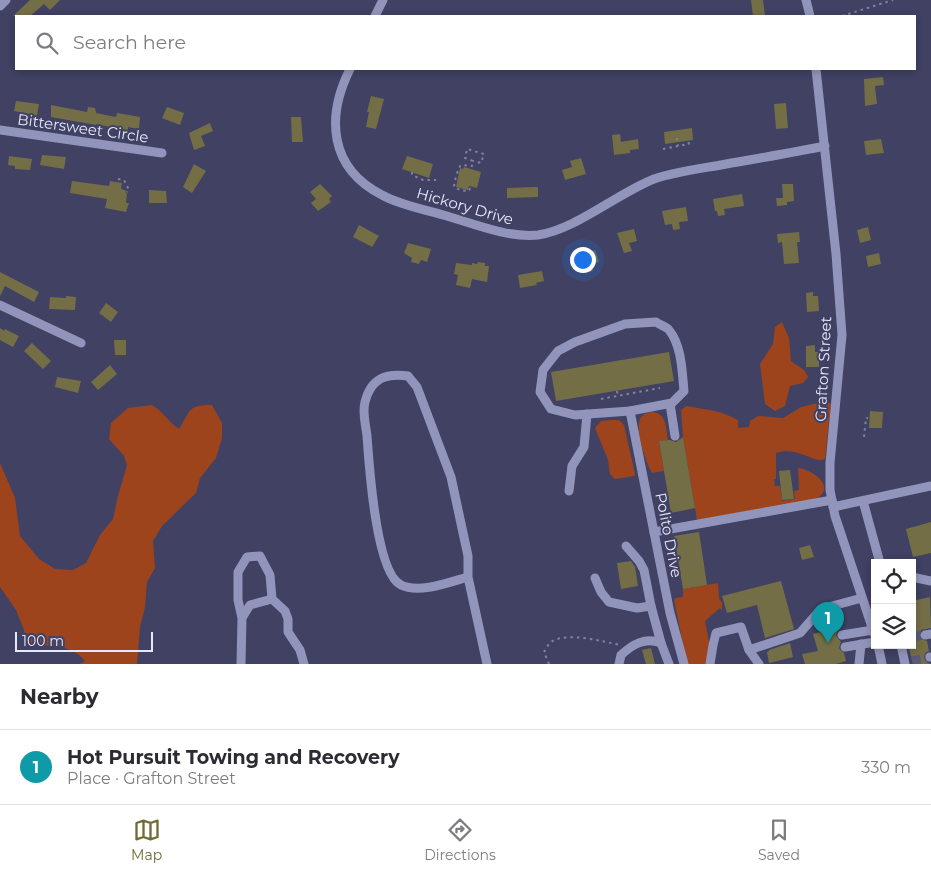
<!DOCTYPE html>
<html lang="en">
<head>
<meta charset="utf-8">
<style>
	:root { --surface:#fff; --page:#f7f7f7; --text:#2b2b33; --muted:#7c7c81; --line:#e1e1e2; --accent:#736b36 }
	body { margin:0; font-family:Montserrat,sans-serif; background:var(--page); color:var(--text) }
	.controls { position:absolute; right:15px; bottom:15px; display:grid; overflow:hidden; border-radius:0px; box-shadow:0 2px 8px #0003 }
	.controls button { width:45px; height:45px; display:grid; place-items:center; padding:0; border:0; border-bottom:1px solid var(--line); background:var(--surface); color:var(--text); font:25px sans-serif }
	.scale { position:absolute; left:15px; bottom:12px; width:138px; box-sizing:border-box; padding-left:5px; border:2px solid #e7e8fe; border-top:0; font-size:14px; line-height:18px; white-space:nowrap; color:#e7e8fe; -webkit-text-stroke:4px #404163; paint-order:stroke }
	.you { position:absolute; left:582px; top:259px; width:18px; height:18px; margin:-12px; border:4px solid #fff; border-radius:50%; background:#1a73e8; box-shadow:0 0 0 8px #1a73e833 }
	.badge { display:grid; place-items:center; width:32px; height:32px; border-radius:50%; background:var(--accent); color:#fff; font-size:16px; font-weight:700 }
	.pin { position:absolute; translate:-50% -41px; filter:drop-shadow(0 1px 2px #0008) }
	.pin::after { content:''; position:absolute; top:26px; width:18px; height:15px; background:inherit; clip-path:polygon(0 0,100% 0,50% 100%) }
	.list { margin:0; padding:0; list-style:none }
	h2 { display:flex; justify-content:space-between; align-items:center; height:65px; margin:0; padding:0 20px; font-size:21px }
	h2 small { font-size:16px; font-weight:400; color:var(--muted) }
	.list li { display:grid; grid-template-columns:32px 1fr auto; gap:15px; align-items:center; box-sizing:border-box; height:75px; padding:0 20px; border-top:1px solid var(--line) }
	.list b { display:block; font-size:19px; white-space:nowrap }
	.list p { margin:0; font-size:16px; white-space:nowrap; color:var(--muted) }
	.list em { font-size:16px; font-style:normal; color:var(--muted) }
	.icon { flex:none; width:28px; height:28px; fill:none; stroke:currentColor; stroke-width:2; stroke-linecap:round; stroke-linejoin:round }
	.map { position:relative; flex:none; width:931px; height:664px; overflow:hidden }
	.search { position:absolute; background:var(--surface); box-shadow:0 2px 8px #0003; left:15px; right:15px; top:15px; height:55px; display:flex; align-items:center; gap:12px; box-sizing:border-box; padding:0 18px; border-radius:0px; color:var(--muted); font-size:19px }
	.sheet { height:140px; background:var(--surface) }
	nav { display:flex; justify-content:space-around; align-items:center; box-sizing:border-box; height:70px; border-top:1px solid var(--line); background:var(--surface); font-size:14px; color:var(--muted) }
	nav a { display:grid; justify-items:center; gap:2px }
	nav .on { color:var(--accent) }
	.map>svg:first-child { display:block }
</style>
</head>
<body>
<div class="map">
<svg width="931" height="664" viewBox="0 0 931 664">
	<rect width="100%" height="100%" fill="#404163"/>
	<g fill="#9d441d">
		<polygon points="782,322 789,338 791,361 804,370 808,377 803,383 790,386 785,406 775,411 765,404 760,364 773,344 775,327"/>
		<path d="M818 403H831L825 459C813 464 798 446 776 453V479H774L775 486H780L782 501 795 499 794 491 799 490 798 468C810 469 835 484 819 497 816 499 811 500 807 501L697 520 683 437 681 410 686 406C706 410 721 410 738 420V428L749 427 750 421 758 416 783 418 801 407Z"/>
		<path d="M152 405C164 412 168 422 179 429 191 410 188 405 212 405L222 423V438L216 458 200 478 196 493 162 526 153 541 155 568 147 582 145 607 140 627 137 664H80L85 661C70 642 47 648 26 643L23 636 24 630 16 610 0 587V463L15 498 20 536 39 559 55 569 73 570 86 563 100 535 113 519 118 496 127 465 124 456 109 439 111 423 128 408Z"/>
		<path d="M654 412C667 415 666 429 668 440L659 442 664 471 652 473C646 463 635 430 640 419 643 413 648 412 654 412Z"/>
		<polygon points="610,420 619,420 624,425 635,474 634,476 615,479 610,474 608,460 595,428 601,421"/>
		<polygon points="718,583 719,599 722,602 722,610 720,608 705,621 710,647 706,664 687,664 674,600 676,598 683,597 683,589"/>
	</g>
	<g fill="#736e46">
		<polygon points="30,0 60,0 50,10 44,4 30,16 13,16"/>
		<polygon points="751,0 763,0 765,16 753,16"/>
		<polygon points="883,77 884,85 875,86 877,104 865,106 864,79"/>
		<polygon points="371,96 384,99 376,129 366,127 369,112 367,112"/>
		<polygon points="16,101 39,104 37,116 14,111"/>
		<polygon points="786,103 788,128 776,129 774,104"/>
		<polygon points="51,105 87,112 88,107 95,108 96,113 116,117 117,113 140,117 139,129 128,127 128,131 96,124 96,125 51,117"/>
		<polygon points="167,107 184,113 180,125 162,118"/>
		<polygon points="291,117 301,117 303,142 292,142"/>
		<polygon points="210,123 213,131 201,136 205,146 194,150 189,133"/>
		<polygon points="692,128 693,140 665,144 664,132"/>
		<polygon points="620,134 621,142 638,139 639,149 630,150 630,153 614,155 612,135"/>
		<polygon points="881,139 884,153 866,155 864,141"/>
		<polygon points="42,155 66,157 64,169 40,165"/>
		<polygon points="9,156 32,159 30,170 15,169 15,166 8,165"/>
		<polygon points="407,156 433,164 429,178 402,169"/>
		<polygon points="581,158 586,174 565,180 562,170 572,167 570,161"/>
		<polygon points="194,164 206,171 192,193 183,187"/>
		<polygon points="464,167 481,172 477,188 469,186 468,190 456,187 460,168 463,169"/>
		<polygon points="72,181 109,186 110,181 122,183 121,189 125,190 127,194 126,203 129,203 126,212 105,208 107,199 70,193"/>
		<polygon points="320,184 332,196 329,199 331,202 318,211 311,203 316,199 310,192"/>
		<polygon points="782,184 793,184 794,201 787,202 787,205 777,206 776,198 783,198"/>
		<polygon points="532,187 538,187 538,197 507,198 507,188"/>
		<polygon points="149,190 166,191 167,203 149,203"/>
		<polygon points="742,194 744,206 724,209 725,215 718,216 717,211 715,211 713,199"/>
		<polygon points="686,207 688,221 679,222 680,229 673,230 672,224 665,225 662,211"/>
		<polygon points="359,225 379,236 372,247 353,237"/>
		<polygon points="868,227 871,240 860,243 857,230"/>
		<polygon points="634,229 637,241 629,243 632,251 624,253 617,233"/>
		<polygon points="799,232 800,242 797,242 799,263 784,264 782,242 778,243 777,234"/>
		<polygon points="408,243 431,249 427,262 421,260 419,264 411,262 412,258 404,253"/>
		<polygon points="595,250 599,262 591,264 593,271 586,273 584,267 574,270 570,259"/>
		<polygon points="879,253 881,264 868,267 866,256"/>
		<polygon points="478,262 485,263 485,266 489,266 487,282 472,279 470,288 456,285 458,275 454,274 456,263 472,265 472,263 477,264"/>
		<polygon points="542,271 544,281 536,283 537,285 520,288 518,275"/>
		<polygon points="0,272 39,292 34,302 5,286 0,296"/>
		<polygon points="813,292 813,296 818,296 819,311 807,312 806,293"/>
		<polygon points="66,296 76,297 75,310 49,309 50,297 66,298"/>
		<polygon points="106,303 118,312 111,322 99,313"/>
		<polygon points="0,328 4,331 5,329 19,336 13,347 0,340"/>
		<polygon points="114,340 126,340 126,355 115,355"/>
		<polygon points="32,343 51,361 43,369 24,351"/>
		<polygon points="815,345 815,352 819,352 819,367 806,367 806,346"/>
		<polygon points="669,352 674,381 556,401 551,372"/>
		<polygon points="110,365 117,374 98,390 91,382"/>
		<polygon points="57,377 81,381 78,393 55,387"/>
		<polygon points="870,411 883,412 882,428 869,428"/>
		<polygon points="683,437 695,508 671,513 659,441 670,440 676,442"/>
		<polygon points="790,470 794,499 782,500 779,471"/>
		<polygon points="931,522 931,553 913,557 906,529"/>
		<polygon points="699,532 707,585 683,589 674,536"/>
		<polygon points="810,545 814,557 802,560 799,548"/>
		<polygon points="631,561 635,567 638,586 621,589 617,563"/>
		<polygon points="781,581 794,629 765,638 757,605 727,613 722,596"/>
		<polygon points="930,597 931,628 921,630 919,636 921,639 927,641 929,651 925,653 924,657 926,662 931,664 913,664 908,645 912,645 912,601"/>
		<polygon points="838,628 836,636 841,642 839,648 844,653 846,661 836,664 805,664 802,654 818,651 813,634"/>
		<polygon points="790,643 793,657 769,663 767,652 769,651 769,650"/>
		<polygon points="651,648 655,664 646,664 642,650"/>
	</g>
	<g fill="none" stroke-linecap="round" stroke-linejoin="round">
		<g stroke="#595a7a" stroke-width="9" stroke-dasharray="9 4.5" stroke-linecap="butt">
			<polyline points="912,637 925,635"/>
			<polyline points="912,661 930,657"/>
		</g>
		<g stroke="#81829f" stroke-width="2" stroke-dasharray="2.5 4" stroke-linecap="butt">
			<polyline points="842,16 893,0"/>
			<polyline points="677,138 678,146"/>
			<polyline points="663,149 689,144 688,141"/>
			<polyline points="412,172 412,175 423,180 436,180"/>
			<polyline points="118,179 124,180 129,190 127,192"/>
			<path d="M470 188 469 191C464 191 459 190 454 187 454 183 458 168 461 165L472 166 473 161 465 158 467 149 484 154 481 163 473 161"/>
			<polyline points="617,391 618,396"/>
			<polyline points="601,399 660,388"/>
			<polyline points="864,437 866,418 868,418"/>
			<path d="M549 664 544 652C546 649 548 644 551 642 567 631 603 642 621 645"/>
		</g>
		<g stroke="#9295bb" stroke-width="9">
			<polyline points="806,0 810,16"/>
			<polyline points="0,6 6,0"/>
			<polyline points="375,16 383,0"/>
			<path d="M350 69C326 117 329 168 382 195 402 206 428 210 450 217 478 225 509 238 538 235 575 230 618 193 654 179 675 172 698 169 721 165 755 159 790 153 825 146"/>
			<polyline points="816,69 836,254 842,335 830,463 830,490 835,516 875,636"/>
			<polyline points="0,130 162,153"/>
			<polyline points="0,305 81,343"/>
			<path d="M656 322C660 325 667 327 669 330 682 346 682 372 684 391L672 403 630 411 575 415 551 409 540 392 543 370 558 351 575 342 625 324Z"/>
			<polyline points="670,404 675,436"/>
			<polyline points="630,411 670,613 684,664"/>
			<polyline points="569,491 572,466 584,447 587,414"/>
			<polyline points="863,501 880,563"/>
			<polyline points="833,507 931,486"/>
			<polyline points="654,532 832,500"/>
			<polyline points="626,546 639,561 644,570 651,606 661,643"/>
			<path d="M468 577C450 582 419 594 401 585 376 573 369 464 367 436 366 426 362 412 365 402 371 378 386 373 408 376L417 387 451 477 468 556V577L487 664"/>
			<polyline points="912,577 931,581"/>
			<polyline points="595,578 601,592 609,602 637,608 651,606"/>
			<polyline points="272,599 285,611 288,619 288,632 300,650 304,664"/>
			<polyline points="842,635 873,630"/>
			<polyline points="925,635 931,634"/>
			<polyline points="878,645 882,664"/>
			<polyline points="901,645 905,664"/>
			<polyline points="845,647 875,642"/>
			<polyline points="930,657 931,657"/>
			<polyline points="241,664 242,618 238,600 238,572 247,557 260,556 270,575 272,599 250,605 242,618"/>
			<path d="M619 664 621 655C633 644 645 637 661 643L669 664"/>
			<polyline points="710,664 713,645 716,633 741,627 749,650"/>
			<polyline points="759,664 749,650 800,633 821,609 862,598"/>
			<polyline points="859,664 861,644"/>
		</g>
	</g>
	<g text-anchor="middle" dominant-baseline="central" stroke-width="4" stroke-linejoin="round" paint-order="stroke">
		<g font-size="15" fill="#e7e8fe" stroke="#404163">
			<text transform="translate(83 128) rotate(8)">Bittersweet Circle</text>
			<text transform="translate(465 206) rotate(16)">Hickory Drive</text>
			<text transform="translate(823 369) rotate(-87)">Grafton Street</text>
			<text transform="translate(669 535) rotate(79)">Polito Drive</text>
		</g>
	</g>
</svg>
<div class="controls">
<button><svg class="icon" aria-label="locate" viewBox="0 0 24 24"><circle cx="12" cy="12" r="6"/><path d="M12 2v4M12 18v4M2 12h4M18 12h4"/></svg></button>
<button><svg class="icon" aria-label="layers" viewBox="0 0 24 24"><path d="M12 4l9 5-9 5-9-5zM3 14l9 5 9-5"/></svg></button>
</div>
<div class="scale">100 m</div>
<div class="you"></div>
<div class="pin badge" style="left:828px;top:643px;background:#0f9aa8">1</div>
<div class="search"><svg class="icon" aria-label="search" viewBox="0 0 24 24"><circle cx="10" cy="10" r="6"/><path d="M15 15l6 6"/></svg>Search here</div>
</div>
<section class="sheet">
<h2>Nearby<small></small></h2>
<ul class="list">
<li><span class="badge" style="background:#0f9aa8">1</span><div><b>Hot Pursuit Towing and Recovery</b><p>Place · Grafton Street</p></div><em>330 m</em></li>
</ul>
</section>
<nav>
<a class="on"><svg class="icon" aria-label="map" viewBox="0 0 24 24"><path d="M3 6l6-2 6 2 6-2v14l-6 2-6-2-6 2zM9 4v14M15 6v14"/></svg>Map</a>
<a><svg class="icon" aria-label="directions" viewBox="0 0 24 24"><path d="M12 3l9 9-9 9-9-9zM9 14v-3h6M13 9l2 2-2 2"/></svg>Directions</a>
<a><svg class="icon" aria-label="saved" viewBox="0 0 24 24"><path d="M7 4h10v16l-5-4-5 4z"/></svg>Saved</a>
</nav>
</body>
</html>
